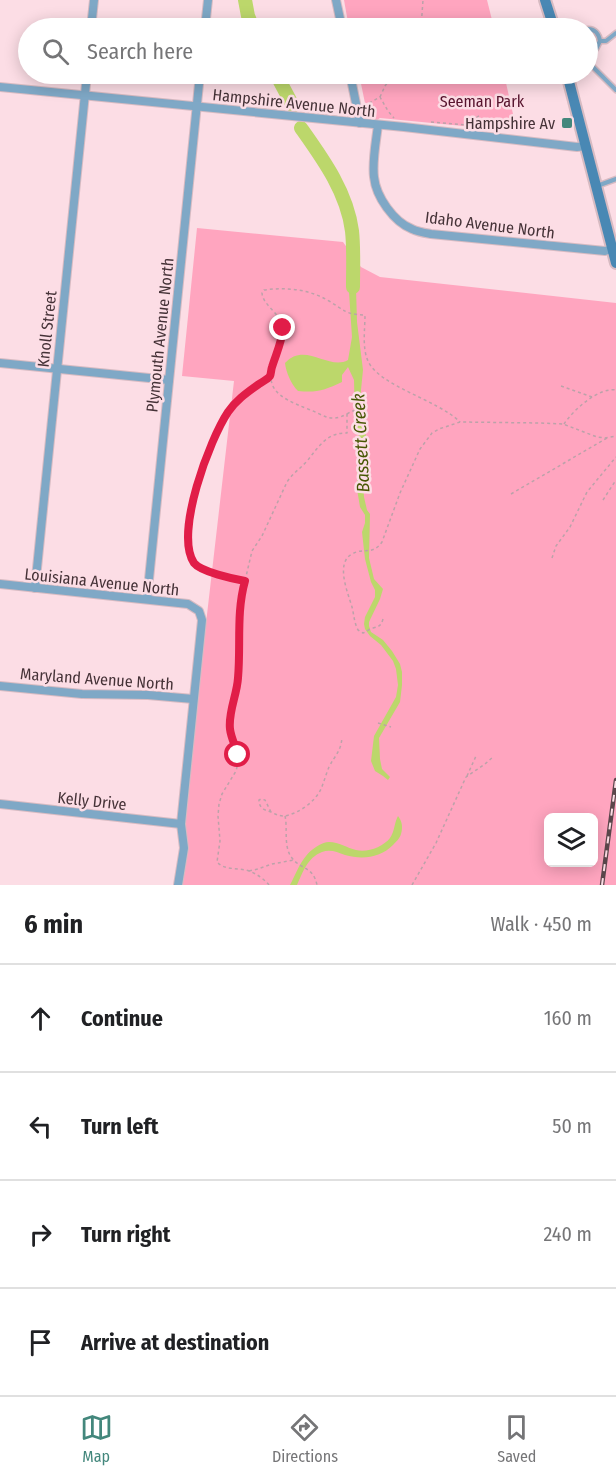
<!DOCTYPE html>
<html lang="en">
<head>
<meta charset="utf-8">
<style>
	:root { --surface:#fff; --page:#f6f6f6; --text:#202124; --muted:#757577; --line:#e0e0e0; --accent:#43877c }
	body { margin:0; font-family:"Fira Sans Condensed",sans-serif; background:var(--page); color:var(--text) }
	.controls { position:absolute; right:18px; bottom:18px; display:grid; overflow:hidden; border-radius:9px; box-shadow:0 3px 15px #0003 }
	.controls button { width:54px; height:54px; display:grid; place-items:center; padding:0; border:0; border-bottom:2px solid var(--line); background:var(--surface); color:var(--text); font:30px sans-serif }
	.stop { position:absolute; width:18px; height:18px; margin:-14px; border:4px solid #e11d48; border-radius:50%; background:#fff }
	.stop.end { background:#e11d48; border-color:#fff; box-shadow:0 2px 6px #0008 }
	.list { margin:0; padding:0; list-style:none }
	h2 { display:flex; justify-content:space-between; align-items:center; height:78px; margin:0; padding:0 24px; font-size:26px }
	h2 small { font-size:20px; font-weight:400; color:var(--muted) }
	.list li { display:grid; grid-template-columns:39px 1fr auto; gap:18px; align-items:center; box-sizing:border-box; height:108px; padding:0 24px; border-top:2px solid var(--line) }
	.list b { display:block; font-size:22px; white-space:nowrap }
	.list em { font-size:20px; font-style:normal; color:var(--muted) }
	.icon { flex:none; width:33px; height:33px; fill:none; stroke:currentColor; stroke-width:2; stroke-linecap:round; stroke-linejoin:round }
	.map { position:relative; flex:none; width:616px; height:885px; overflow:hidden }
	.search { position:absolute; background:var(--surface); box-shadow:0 3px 15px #0003; left:18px; right:18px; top:18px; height:66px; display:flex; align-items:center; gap:15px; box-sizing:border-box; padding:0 21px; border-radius:33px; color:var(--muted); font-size:22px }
	.sheet { height:510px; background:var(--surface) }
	nav { display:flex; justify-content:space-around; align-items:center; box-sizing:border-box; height:84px; border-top:2px solid var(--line); background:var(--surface); font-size:16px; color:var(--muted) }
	nav a { display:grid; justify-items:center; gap:3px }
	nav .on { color:var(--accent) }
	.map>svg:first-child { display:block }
</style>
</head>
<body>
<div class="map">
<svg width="616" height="885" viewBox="0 0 616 885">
	<rect width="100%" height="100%" fill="#fcdde5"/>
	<g fill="#ffa5bf" fill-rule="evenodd">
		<polygon points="344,0 487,0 494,28 349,28"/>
		<polygon points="359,74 504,74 515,123 514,131 380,118 377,120 368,119 364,114 366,108"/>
		<path d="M197 228 343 242 361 267 380 277 616 303V885H182L186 852 185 805 234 381 182 376ZM548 818H594V862H548Z"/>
	</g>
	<g fill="#bcd76b">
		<path d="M351 268 359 270 356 288 357 322 363 370 361 390V413L366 435 363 449V483L364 497 367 510 370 514 369 558 374 579 383 589 380 599 369 622V626L371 632 383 640 392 651 400 664 402 672V685L400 702 379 738 380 759 382 769 390 777 388 780 383 776 375 771 371 761 374 736 396 697 398 685 396 669 393 661 381 645 370 636 365 629 364 624 365 617 375 597V590L371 582 365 559 362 532 365 523V515L360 507 357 489V456L359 432 355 423 354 380 348 367 342 375V382C325 390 317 393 298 391 291 384 286 372 285 363 305 341 329 371 348 360L352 337 349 292Z"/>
		<path d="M398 816C402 821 403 827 401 834 400 838 396 842 393 845 380 858 362 860 345 855 337 852 330 849 322 852 307 858 303 872 297 885H290C295 876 299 864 306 856 310 850 322 842 329 842 339 842 347 848 356 850 367 853 383 847 390 838 395 831 394 823 398 816Z"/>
	</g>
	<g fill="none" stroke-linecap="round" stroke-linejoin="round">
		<g stroke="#bcd76b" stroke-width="14">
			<polyline points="245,0 248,16 253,28"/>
			<polyline points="276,74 293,106"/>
			<path d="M301 128C323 159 347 192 352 231 354 249 353 268 353 287"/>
		</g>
		<g stroke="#d7bbc2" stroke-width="7">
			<g id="lane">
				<path d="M588 29C595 29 599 34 600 41L596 49 588 52"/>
				<polyline points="600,41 606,41 616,33"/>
				<polyline points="588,52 588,62 616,90"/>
				<polyline points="597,186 616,179"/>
			</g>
		</g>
		<g stroke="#d7bbc2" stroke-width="10">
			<g id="street">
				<polyline points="336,0 342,28"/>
				<polyline points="91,28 94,0"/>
				<polyline points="205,28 208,0"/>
				<polyline points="350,74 360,123"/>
				<polyline points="0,87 404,127 577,147 586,146"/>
				<path d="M378 125C376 142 372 161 374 177 376 197 394 222 412 229 418 232 425 233 431 234L605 251 612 249"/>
				<polyline points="0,363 169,380"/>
				<polyline points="0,584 188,604 199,611 202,620 181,824 184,848 178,885"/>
				<polyline points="35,588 87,74"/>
				<polyline points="147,599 200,74"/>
				<polyline points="0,686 82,694 148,695 193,699"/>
				<polyline points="0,804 181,824"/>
			</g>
		</g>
		<g stroke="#d7bbc2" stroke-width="14">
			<g id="secondary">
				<polyline points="545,0 554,28"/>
				<polyline points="567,74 616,263"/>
			</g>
		</g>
		<g stroke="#bca2a9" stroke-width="1.5" stroke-dasharray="3 3" stroke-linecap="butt">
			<polyline points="421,28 423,0"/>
			<polyline points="380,97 385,86 394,74"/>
			<polyline points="364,106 380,97 388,111 394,118"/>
			<polyline points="431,122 466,125 480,115"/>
			<polyline points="561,386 592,397"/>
			<polyline points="347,414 352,411 365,410 366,412"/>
			<path d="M564 424C573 410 599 387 616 390"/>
			<polyline points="511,494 607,438"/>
			<polyline points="603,500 616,480"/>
			<polyline points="552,558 556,546 570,527 587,492 616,457"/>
			<path d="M244 581C233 579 205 573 197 565 171 541 211 432 230 409 241 396 256 386 269 376"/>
			<path d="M383 619C381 626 380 626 373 628 369 629 366 632 363 633L358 630C354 622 354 615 352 607 348 593 335 563 352 554 364 547 372 556 382 542L400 493 420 449 432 433 439 429 460 422 541 423 563 424 597 437 605 438 616 436"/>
			<polyline points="378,723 391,727"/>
			<polyline points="467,776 476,756"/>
			<path d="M271 812 265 800 261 799 259 800C259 808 264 810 271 812 275 814 279 816 284 816 298 814 315 802 321 789 324 782 326 774 329 767 335 755 341 752 342 737"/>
			<path d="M285 816C288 828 283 847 292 858 301 870 313 866 317 885"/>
			<polyline points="249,871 258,869 272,864 294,860"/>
			<path d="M269 885C264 879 257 874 249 871 238 867 225 871 217 862L220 841 218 816 219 804 222 794 236 771 238 763V755L230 730V721L238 677V629L240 602 252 551 262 536 287 482C293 473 301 468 308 460 314 452 320 444 328 438 334 434 340 433 347 433V414C330 423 324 415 308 409 278 397 262 389 276 355 279 346 284 338 283 328 281 313 263 306 262 293L264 290C286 287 309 289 329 301 346 311 344 314 365 315 365 329 362 348 368 361 379 386 438 400 460 422"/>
			<polyline points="412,885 436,843 466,777 485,764 494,756"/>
		</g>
		<use href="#lane" stroke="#7fa8c6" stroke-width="4"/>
		<use href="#street" stroke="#7fa8c6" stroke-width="8"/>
		<use href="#secondary" stroke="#4988b4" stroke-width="10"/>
		<g stroke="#5b474c" stroke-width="4.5">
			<polyline id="rail" points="602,885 616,780"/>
		</g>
		<use href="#rail" stroke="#fcdde5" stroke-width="2" stroke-dasharray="7" stroke-linecap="butt"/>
	</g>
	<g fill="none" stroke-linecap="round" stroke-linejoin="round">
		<path stroke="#e11d48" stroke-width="8" d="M238 755C236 747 231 738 230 729 228 712 237 695 238 678 241 645 236 613 245 581 234 579 201 572 194 563 174 533 210 439 228 412 236 400 248 392 259 384 262 382 268 379 270 376 271 374 271 370 272 367 276 354 282 342 283 328"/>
	</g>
	<rect fill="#43877c" stroke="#fcdde5" stroke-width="2" x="561" y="117" width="12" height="12" rx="3"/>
	<g text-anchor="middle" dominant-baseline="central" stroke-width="5" stroke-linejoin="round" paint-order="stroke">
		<g font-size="16" fill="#58142e" stroke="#fcdde5">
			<text x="482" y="101">Seeman Park</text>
		</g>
		<g font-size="16" fill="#453237" stroke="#fcdde5">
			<text transform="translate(294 103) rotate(6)">Hampshire Avenue North</text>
			<text transform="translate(490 225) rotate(7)">Idaho Avenue North</text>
			<text transform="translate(47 329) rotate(-84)">Knoll Street</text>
			<text transform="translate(160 335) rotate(-84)">Plymouth Avenue North</text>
			<text transform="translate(102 582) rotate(6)">Louisiana Avenue North</text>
			<text transform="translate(97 679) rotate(4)">Maryland Avenue North</text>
			<text transform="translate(92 801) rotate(6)">Kelly Drive</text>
		</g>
		<g font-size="16" fill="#453237" stroke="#fcdde5" text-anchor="end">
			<text x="555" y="123">Hampshire Av</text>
		</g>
		<g font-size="18" font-style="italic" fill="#475704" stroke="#fcdde5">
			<text transform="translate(361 443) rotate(-93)">Bassett Creek</text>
		</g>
	</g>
</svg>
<div class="controls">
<button><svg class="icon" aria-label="layers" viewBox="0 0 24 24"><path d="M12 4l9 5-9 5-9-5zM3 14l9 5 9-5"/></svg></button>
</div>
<div class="stop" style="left:238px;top:755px"></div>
<div class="stop end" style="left:283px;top:328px"></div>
<div class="search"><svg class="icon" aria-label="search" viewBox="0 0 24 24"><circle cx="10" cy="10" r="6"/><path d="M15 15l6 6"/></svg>Search here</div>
</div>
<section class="sheet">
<h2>6 min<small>Walk · 450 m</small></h2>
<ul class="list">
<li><svg class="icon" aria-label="ahead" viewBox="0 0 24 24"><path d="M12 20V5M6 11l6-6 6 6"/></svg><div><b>Continue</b></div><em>160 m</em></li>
<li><svg class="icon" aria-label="left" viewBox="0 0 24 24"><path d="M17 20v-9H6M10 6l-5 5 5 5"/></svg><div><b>Turn left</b></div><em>50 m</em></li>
<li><svg class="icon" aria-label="right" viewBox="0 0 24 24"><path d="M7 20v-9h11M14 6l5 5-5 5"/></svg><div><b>Turn right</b></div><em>240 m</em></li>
<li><svg class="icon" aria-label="arrive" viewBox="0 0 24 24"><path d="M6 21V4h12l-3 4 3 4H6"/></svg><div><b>Arrive at destination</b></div></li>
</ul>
</section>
<nav>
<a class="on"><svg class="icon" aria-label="map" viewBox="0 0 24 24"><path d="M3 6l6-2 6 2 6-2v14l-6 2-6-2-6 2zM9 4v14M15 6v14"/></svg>Map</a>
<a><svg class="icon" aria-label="directions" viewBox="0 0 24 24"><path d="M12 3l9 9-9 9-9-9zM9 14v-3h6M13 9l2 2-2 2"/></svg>Directions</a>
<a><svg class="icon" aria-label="saved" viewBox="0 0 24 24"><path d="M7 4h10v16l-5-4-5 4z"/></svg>Saved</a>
</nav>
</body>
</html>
